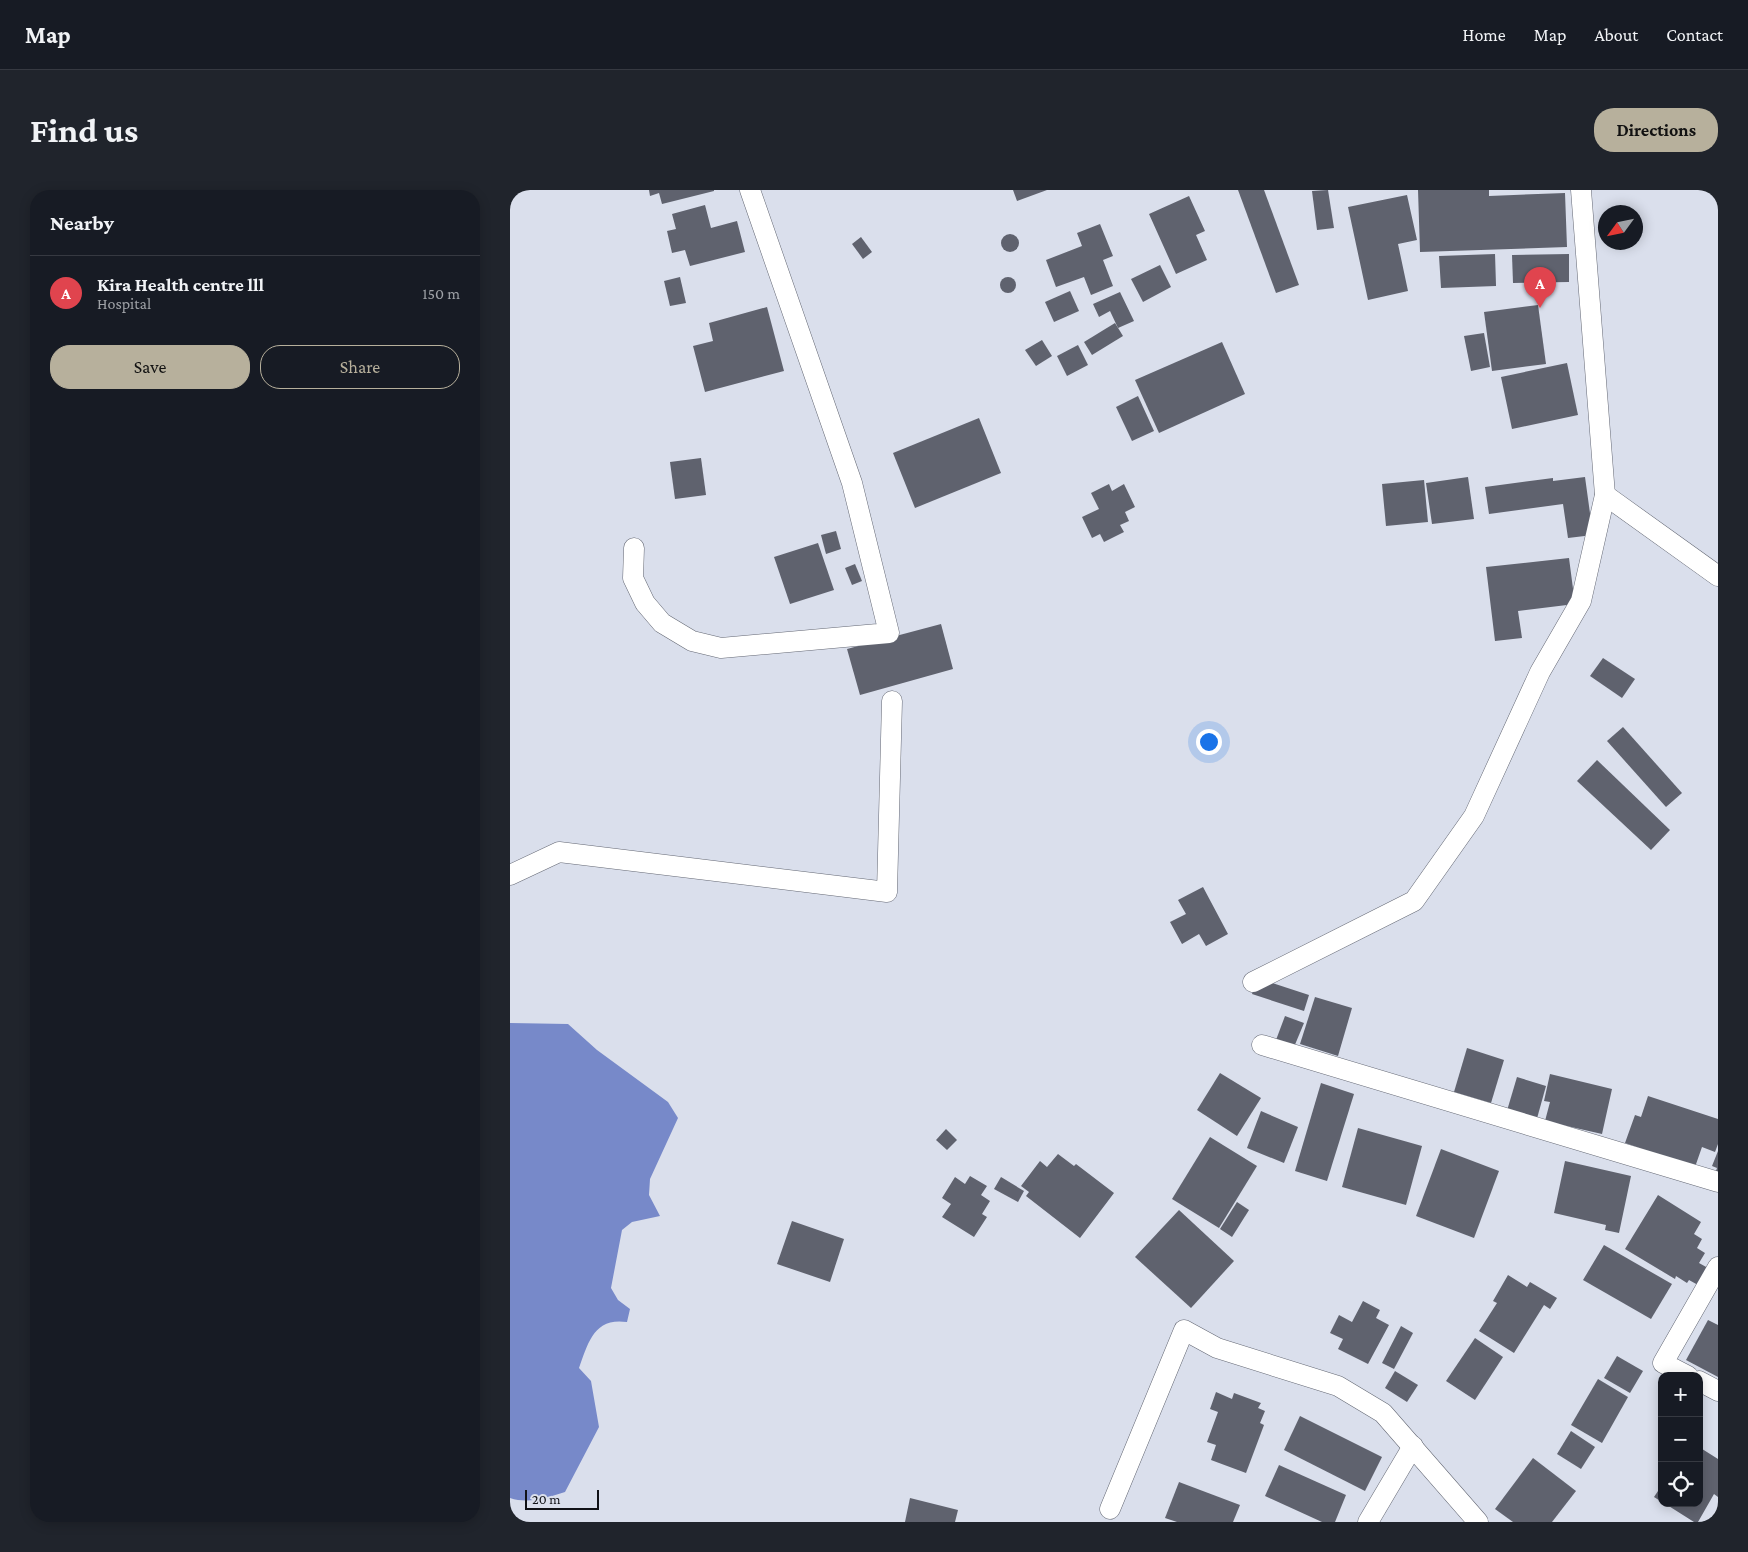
<!DOCTYPE html>
<html lang="en">
<head>
<meta charset="utf-8">
<style>
	:root { --surface:#171b24; --page:#20242c; --text:#f1f3f6; --muted:#9ea1a6; --line:#363941; --accent:#b7b09c }
	body { margin:0; font-family:"Crimson Pro",serif; background:var(--page); color:var(--text) }
	.controls { position:absolute; right:15px; bottom:15px; display:grid; overflow:hidden; border-radius:10px; box-shadow:0 2px 12px #0003 }
	.controls button { width:45px; height:45px; display:grid; place-items:center; padding:0; border:0; border-bottom:1px solid var(--line); background:var(--surface); color:var(--text); font:25px sans-serif }
	.compass { position:absolute; left:1088px; top:15px; width:45px; height:45px; border-radius:50%; background:var(--surface); box-shadow:0 2px 12px #0003; rotate:237deg }
	.scale { position:absolute; left:15px; bottom:12px; width:74px; box-sizing:border-box; padding-left:5px; border:2px solid #111217; border-top:0; font-size:14px; line-height:18px; white-space:nowrap; color:#111217; -webkit-text-stroke:4px #dadfec; paint-order:stroke }
	.you { position:absolute; left:698px; top:551px; width:18px; height:18px; margin:-12px; border:4px solid #fff; border-radius:50%; background:#1a73e8; box-shadow:0 0 0 8px #1a73e833 }
	.badge { display:grid; place-items:center; width:32px; height:32px; border-radius:50%; background:var(--accent); color:#fff; font-size:16px; font-weight:700 }
	.pin { position:absolute; translate:-50% -41px; filter:drop-shadow(0 1px 2px #0008) }
	.pin::after { content:''; position:absolute; top:26px; width:18px; height:15px; background:inherit; clip-path:polygon(0 0,100% 0,50% 100%) }
	.list { margin:0; padding:0; list-style:none }
	h2 { display:flex; justify-content:space-between; align-items:center; height:65px; margin:0; padding:0 20px; font-size:21px }
	h2 small { font-size:16px; font-weight:400; color:var(--muted) }
	.list li { display:grid; grid-template-columns:32px 1fr auto; gap:15px; align-items:center; box-sizing:border-box; height:75px; padding:0 20px; border-top:1px solid var(--line) }
	.list b { display:block; font-size:19px; white-space:nowrap }
	.list p { margin:0; font-size:16px; white-space:nowrap; color:var(--muted) }
	.list em { font-size:16px; font-style:normal; color:var(--muted) }
	.actions { display:flex; gap:10px; padding:15px 20px }
	.actions a { flex:1; padding:11px 0; border:1px solid var(--accent); border-radius:20px; text-align:center; font-size:18px; color:var(--accent) }
	.actions .main { background:var(--accent); color:#111 }
	.icon { flex:none; width:28px; height:28px; fill:none; stroke:currentColor; stroke-width:2; stroke-linecap:round; stroke-linejoin:round }
	.map { position:relative; flex:none; width:1208px; height:1332px; overflow:hidden; border-radius:20px }
	header { display:flex; align-items:center; gap:30px; box-sizing:border-box; height:70px; padding:0 25px; background:var(--surface); border-bottom:1px solid var(--line) }
	header strong { font-size:24px }
	nav { display:flex; gap:28px; margin-inline-start:auto; font-size:18px }
	.intro { display:flex; align-items:center; justify-content:space-between; box-sizing:border-box; height:120px; padding:0 30px }
	h1 { margin:0; font-size:35px }
	.button { padding:12px 22px; border-radius:20px; background:var(--accent); color:#111; font-size:18px; font-weight:700 }
	main { display:flex; gap:30px; padding:0 30px }
	aside { flex:1; background:var(--surface); border-radius:20px; box-shadow:0 2px 12px #0003 }
	.map>svg:first-child { display:block }
</style>
</head>
<body>
<header>
<strong>Map</strong>
<nav><a>Home</a><a>Map</a><a>About</a><a>Contact</a></nav>
</header>
<div class="intro"><h1>Find us</h1><a class="button">Directions</a></div>
<main>
<aside>
<h2>Nearby<small></small></h2>
<ul class="list">
<li><span class="badge" style="background:#e0444e">A</span><div><b>Kira Health centre lll</b><p>Hospital</p></div><em>150 m</em></li>
</ul>
<div class="actions"><a class="main">Save</a><a>Share</a></div>
</aside>
<div class="map">
<svg width="1208" height="1332" viewBox="0 0 1208 1332">
	<rect width="100%" height="100%" fill="#dadfec"/>
	<path fill="#7789c9" d="M0 833 58 834 87 860 158 912 168 928 140 989 139 1005 150 1026 122 1032 112 1040 101 1098 108 1110 120 1119 117 1132C84 1127 78 1153 69 1178L81 1191 89 1237 55 1302C37 1308 18 1314 0 1308Z"/>
	<g fill="#5f626e">
		<polygon points="139,0 204,0 204,1 152,14 149,3 140,6"/>
		<polygon points="503,0 537,0 507,11"/>
		<polygon points="728,0 754,0 789,95 766,103"/>
		<polygon points="818,0 824,38 807,40 802,1"/>
		<polygon points="908,0 979,0 979,6 1055,3 1057,57 910,62"/>
		<polygon points="897,5 907,50 888,54 898,101 858,110 838,17"/>
		<polygon points="679,6 695,41 686,45 697,70 666,84 639,24"/>
		<polygon points="195,15 201,38 227,31 235,62 180,76 175,60 162,63 157,41 166,39 162,24"/>
		<polygon points="590,34 603,66 593,70 603,96 581,105 574,87 546,97 536,70 572,56 567,43"/>
		<circle cx="500" cy="53" r="9"/>
		<polygon points="351,47 362,62 353,69 342,54"/>
		<polygon points="985,64 986,96 931,98 929,66"/>
		<polygon points="1059,64 1059,92 1003,93 1002,65"/>
		<polygon points="650,75 661,97 633,112 621,89"/>
		<polygon points="170,87 176,113 160,116 154,91"/>
		<circle cx="498" cy="95" r="8"/>
		<polygon points="560,101 569,121 544,132 535,112"/>
		<polygon points="610,102 624,131 608,138 600,121 589,127 583,114"/>
		<polygon points="1028,115 1036,174 982,181 974,122"/>
		<polygon points="257,117 274,181 195,202 183,156 203,151 199,133"/>
		<polygon points="605,133 613,146 582,165 574,152"/>
		<polygon points="974,143 980,177 961,181 954,146"/>
		<polygon points="532,150 542,166 526,176 515,160"/>
		<polygon points="712,152 735,204 649,243 625,190"/>
		<polygon points="568,155 578,175 557,186 547,166"/>
		<polygon points="1057,173 1068,225 1002,239 991,187"/>
		<polygon points="628,206 644,241 622,251 606,217"/>
		<polygon points="469,228 491,283 405,318 383,263"/>
		<polygon points="191,268 196,305 165,309 160,272"/>
		<polygon points="958,287 964,329 922,334 916,293"/>
		<polygon points="1075,287 1083,345 1058,348 1053,314 979,324 975,297 1043,288 1043,291"/>
		<polygon points="914,290 918,332 876,336 872,294"/>
		<polygon points="599,294 602,301 614,294 625,317 615,322 619,331 610,335 614,342 594,352 590,344 582,348 572,327 589,319 581,303"/>
		<polygon points="326,341 331,359 316,364 311,345"/>
		<polygon points="308,353 324,400 280,414 264,367"/>
		<polygon points="1059,368 1065,414 1008,421 1012,448 985,451 976,377"/>
		<polygon points="345,374 352,391 342,395 335,378"/>
		<polygon points="431,434 443,479 350,505 337,459"/>
		<polygon points="1093,468 1125,489 1112,508 1080,486"/>
		<polygon points="1113,537 1172,603 1156,617 1097,551"/>
		<polygon points="1087,570 1160,640 1141,660 1067,591"/>
		<polygon points="693,697 718,744 696,756 689,744 672,754 660,732 676,724 668,710"/>
		<polygon points="747,788 799,805 794,821 742,804"/>
		<polygon points="805,807 842,818 828,866 790,854"/>
		<polygon points="775,826 794,833 784,857 766,850"/>
		<polygon points="957,858 994,870 981,913 944,902"/>
		<polygon points="710,883 751,908 727,946 687,920"/>
		<polygon points="1040,884 1102,899 1092,944 1035,931 1040,912 1034,911"/>
		<polygon points="1007,887 1036,896 1026,932 996,924"/>
		<polygon points="811,893 844,904 817,991 785,981"/>
		<polygon points="1138,906 1208,929 1208,954 1205,962 1192,957 1185,977 1115,953 1125,925 1131,927"/>
		<polygon points="751,921 788,937 774,973 737,958"/>
		<polygon points="848,938 912,956 896,1015 832,997"/>
		<polygon points="436,939 447,950 437,960 426,950"/>
		<polygon points="700,947 747,976 709,1038 662,1009"/>
		<polygon points="931,959 989,981 964,1048 906,1026"/>
		<polygon points="1208,961 1208,985 1205,984 1207,978 1202,976"/>
		<polygon points="548,964 564,976 566,974 604,1003 570,1048 516,1006 519,1002 511,996 530,971 537,977"/>
		<polygon points="1055,971 1121,986 1109,1043 1095,1040 1096,1035 1044,1023"/>
		<polygon points="460,986 477,996 471,1005 480,1011 472,1024 477,1027 464,1047 432,1027 441,1014 432,1008 445,987 455,994"/>
		<polygon points="491,987 514,1001 508,1012 484,999"/>
		<polygon points="1148,1005 1191,1032 1184,1044 1192,1049 1187,1058 1195,1063 1189,1073 1198,1078 1188,1095 1179,1090 1177,1093 1166,1086 1165,1089 1115,1059"/>
		<polygon points="727,1012 739,1020 722,1047 710,1039"/>
		<polygon points="669,1020 724,1071 681,1118 625,1067"/>
		<polygon points="282,1031 334,1049 320,1092 267,1074"/>
		<polygon points="1094,1055 1162,1094 1141,1129 1073,1090"/>
		<polygon points="998,1085 1017,1097 1020,1092 1047,1108 1040,1119 1034,1115 1004,1163 969,1141 987,1113 983,1111"/>
		<polygon points="853,1111 870,1120 866,1128 879,1135 858,1174 828,1159 833,1149 820,1143 829,1125 842,1132"/>
		<polygon points="1198,1130 1208,1135 1208,1187 1176,1170"/>
		<polygon points="891,1136 903,1143 884,1179 872,1173"/>
		<polygon points="965,1148 993,1167 965,1210 936,1191"/>
		<polygon points="1107,1166 1133,1181 1120,1203 1094,1188"/>
		<polygon points="885,1181 908,1195 897,1212 875,1198"/>
		<polygon points="1088,1189 1118,1207 1092,1253 1061,1235"/>
		<polygon points="706,1202 722,1209 724,1203 751,1213 748,1218 755,1221 750,1233 754,1235 736,1283 701,1270 706,1255 697,1252 708,1222 700,1219"/>
		<polygon points="790,1226 872,1267 855,1301 774,1260"/>
		<polygon points="1061,1241 1085,1257 1071,1279 1047,1264"/>
		<polygon points="1189,1257 1208,1269 1208,1307 1204,1304 1188,1332 1184,1332 1154,1313 1189,1313"/>
		<polygon points="1023,1268 1066,1301 1042,1332 1003,1332 985,1319"/>
		<polygon points="769,1275 836,1305 825,1332 812,1332 755,1306"/>
		<polygon points="669,1292 730,1315 723,1332 667,1332 655,1328"/>
		<polygon points="1152,1295 1152,1312 1144,1307"/>
		<polygon points="400,1308 448,1320 445,1332 395,1332"/>
	</g>
	<g fill="none" stroke-linecap="round" stroke-linejoin="round">
		<g stroke="#646874" stroke-width="21">
			<g id="minor">
				<polyline points="1095,305 1208,386"/>
				<polyline points="124,358 123,388 135,413 152,433 182,451 211,458 379,443 342,293 240,0"/>
				<polyline points="0,685 49,662 377,702 382,511"/>
				<polyline points="743,792 904,711 964,626 1030,482 1071,411 1095,305 1071,0"/>
				<polyline points="752,855 1208,992"/>
				<polyline points="1178,1186 1153,1173 1208,1077"/>
				<polyline points="1189,1191 1208,1201"/>
				<polyline points="600,1319 674,1140 707,1158 828,1196 873,1223 968,1332"/>
				<polyline points="858,1332 903,1256"/>
			</g>
		</g>
		<use href="#minor" stroke="#fff" stroke-width="20"/>
	</g>
</svg>
<div class="controls">
<button>+</button>
<button>−</button>
<button><svg class="icon" aria-label="locate" viewBox="0 0 24 24"><circle cx="12" cy="12" r="6"/><path d="M12 2v4M12 18v4M2 12h4M18 12h4"/></svg></button>
</div>
<svg class="compass" viewBox="-18 -18 36 36"><path d="M0-13l5 13h-10z" fill="#e53935"/><path d="M0 13l5-13h-10z" fill="#9ea1a6"/></svg>
<div class="scale">20 m</div>
<div class="you"></div>
<div class="pin badge" style="left:1030px;top:118px;background:#e0444e">A</div>
</div>
</main>
</body>
</html>
